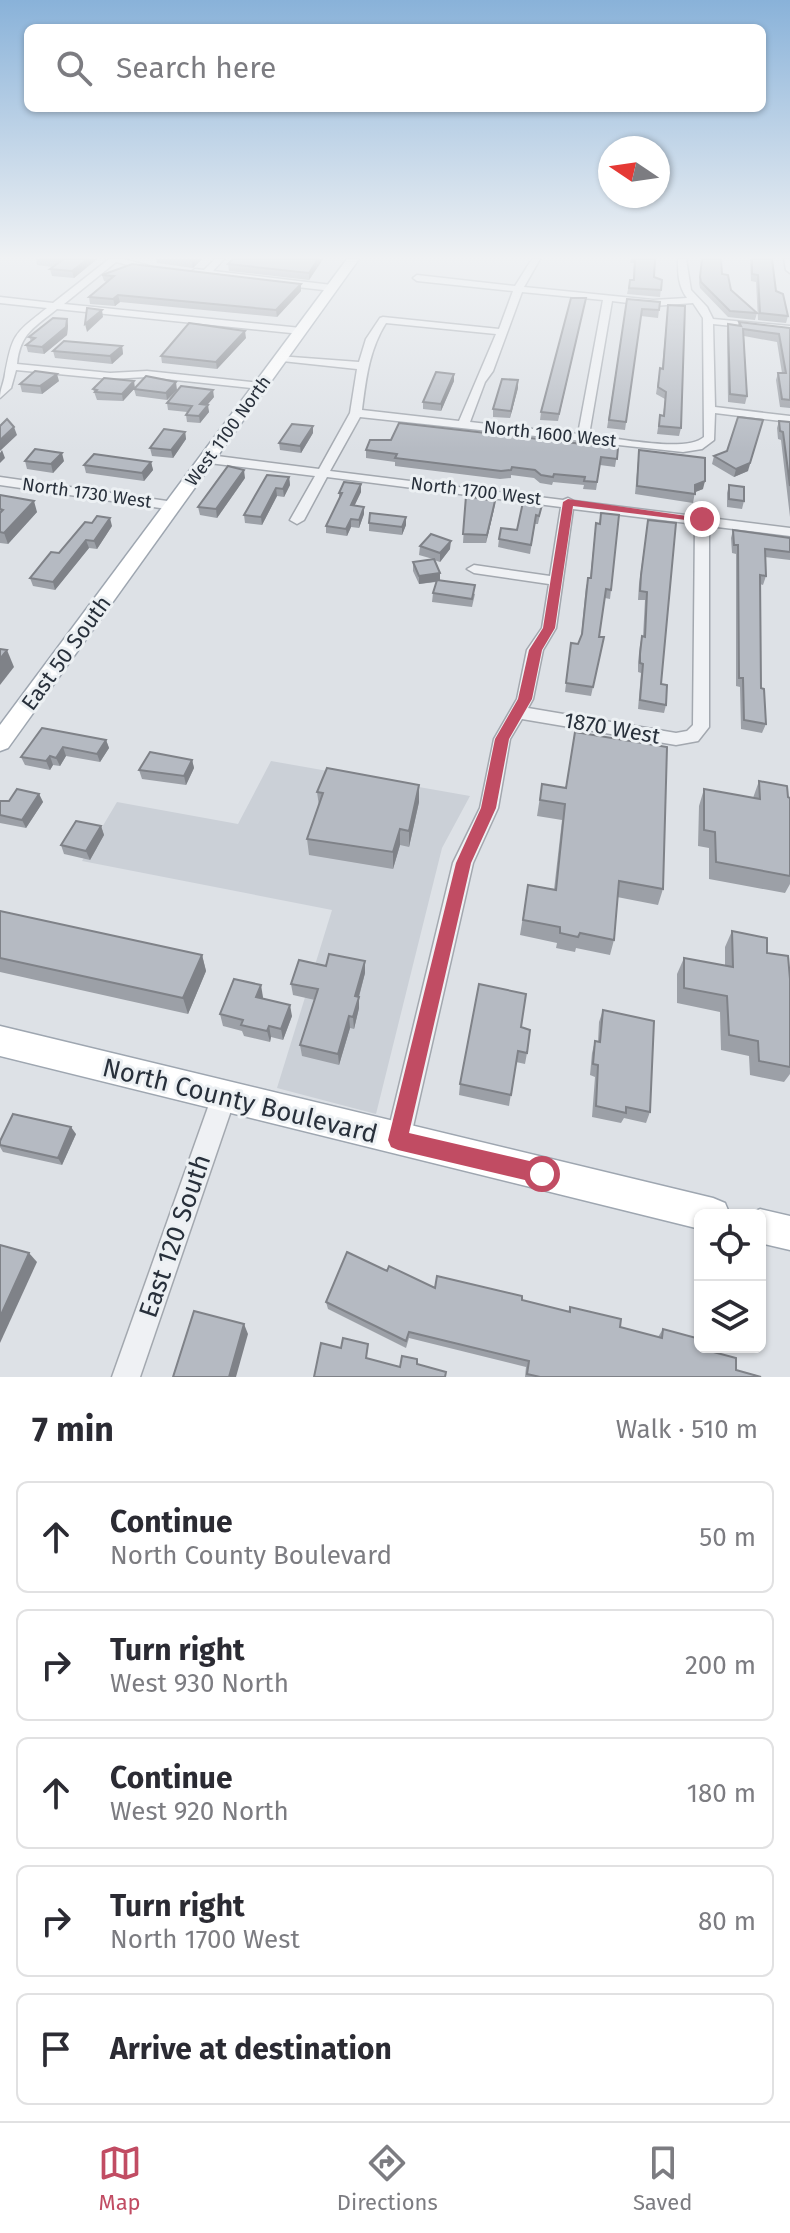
<!DOCTYPE html>
<html lang="en">
<head>
<meta charset="utf-8">
<style>
	:root { --surface:#fff; --page:#f2f2f3; --text:#2b2b33; --muted:#7c7c81; --line:#e1e1e2; --accent:#c14c63 }
	body { margin:0; font-family:"Fira Sans",sans-serif; background:var(--page); color:var(--text) }
	.controls { position:absolute; right:24px; bottom:24px; display:grid; overflow:hidden; border-radius:12px; box-shadow:0 2px 6px #0004 }
	.controls button { width:72px; height:72px; display:grid; place-items:center; padding:0; border:0; border-bottom:2px solid var(--line); background:var(--surface); color:var(--text); font:40px sans-serif }
	.compass { position:absolute; left:598px; top:136px; width:72px; height:72px; border-radius:50%; background:var(--surface); box-shadow:0 2px 6px #0004; rotate:283deg }
	.stop { position:absolute; width:24px; height:24px; margin:-18px; border:6px solid #c14c63; border-radius:50%; background:#fff }
	.stop.end { background:#c14c63; border-color:#fff; box-shadow:0 2px 8px #0008 }
	.list { margin:0; padding:0; list-style:none }
	h2 { display:flex; justify-content:space-between; align-items:center; height:104px; margin:0; padding:0 32px; font-size:34px }
	h2 small { font-size:26px; font-weight:400; color:var(--muted) }
	.list li { display:grid; grid-template-columns:52px 1fr auto; gap:24px; align-items:center; box-sizing:border-box; height:112px; margin:0 16px 16px; padding:0 16px; border:2px solid var(--line); border-radius:12px }
	.list b { display:block; font-size:30px; white-space:nowrap }
	.list p { margin:0; font-size:26px; white-space:nowrap; color:var(--muted) }
	.list em { font-size:26px; font-style:normal; color:var(--muted) }
	.icon { flex:none; width:44px; height:44px; fill:none; stroke:currentColor; stroke-width:2; stroke-linecap:round; stroke-linejoin:round }
	.map { position:relative; flex:none; width:790px; height:1377px; overflow:hidden }
	.search { position:absolute; background:var(--surface); box-shadow:0 2px 6px #0004; left:24px; right:24px; top:24px; height:88px; display:flex; align-items:center; gap:20px; box-sizing:border-box; padding:0 28px; border-radius:12px; color:var(--muted); font-size:30px }
	.sheet { height:744px; background:var(--surface) }
	nav { display:flex; justify-content:space-around; align-items:center; box-sizing:border-box; height:112px; border-top:2px solid var(--line); background:var(--surface); font-size:22px; color:var(--muted) }
	nav a { display:grid; justify-items:center; gap:4px }
	nav .on { color:var(--accent) }
	.map>svg:first-child { display:block }
</style>
</head>
<body>
<div class="map">
<svg width="790" height="1377" viewBox="0 0 790 1377">
	<rect width="100%" height="100%" fill="#dde1e6"/>
	<polygon fill="#cbd0d7" points="271,761 470,796 442,848 376,1114 277,1088 332,910 82,861 117,802 238,824"/>
	<g fill="none" stroke-linecap="round" stroke-linejoin="round">
		<g stroke="#a3a8af" stroke-width="3">
			<g id="minor">
				<path d="M109 259H124L156 268 152 271 116 262 64 304 301 328 306 331 301 334 57 309C35 327 20 333 17 364L110 373 147 371 261 383 266 386 261 389 147 377 110 379 16 370 11 388 0 398C0 389 4 383 5 374 13 333 14 334 47 308L0 303V297L53 303Z"/>
				<polygon points="215,259 224,259 213,271 332,285 337,288 332,291 195,275 191,272 195,269 204,270"/>
				<path d="M532 259H540L524 287 653 300 687 298C678 286 678 273 678 259H686L691 290 707 307 713 319 790 326V332L713 324 715 407 790 416V422L715 413 714 440 702 449 683 452 360 417 330 471 563 500 568 498 574 501 790 528V536L709 526V727L698 741 676 745 522 719 510 739 498 808 473 863 410 1140 406 1148 398 1152 390 1148 386 1140 453 863 480 808 494 739 517 699 527 650 542 628 549 584 474 573 467 569 474 565 550 576 561 507 327 477 304 520 297 524 290 520 315 476 209 463 203 459 209 455 319 469 350 413 357 369 282 361 277 358 278 356 359 362 366 339 380 318 383 317 499 329 513 291 417 281 413 278 417 275 515 286ZM522 292 603 300 578 434 470 422 485 382 493 371ZM612 301 653 306 693 303 703 318 704 437C686 453 615 438 589 435ZM386 323 496 334 459 421 362 410C366 379 369 350 386 323ZM573 509 695 524 693 725 687 731 676 733 528 708 533 699 543 650 556 628Z"/>
				<polygon points="784,259 790,259 790,273 786,270"/>
				<polygon points="0,477 174,502 180,506 174,510 0,485"/>
				<polygon points="224,1084 232,1088 236,1096 140,1377 112,1377 212,1096 216,1088"/>
			</g>
		</g>
		<g stroke="#9ea6b0" stroke-width="3">
			<g id="major">
				<polygon points="347,259 359,259 8,748 0,751 0,725"/>
				<polygon points="0,1026 713,1198 725,1203 730,1215 700,1215 700,1229 0,1056"/>
				<polygon points="760,1209 790,1216 790,1250 760,1243 760,1215 747,1215"/>
			</g>
		</g>
		<use href="#minor" fill="#eff1f4" fill-rule="evenodd"/>
		<use href="#major" fill="#fff" fill-rule="evenodd"/>
	</g>
	<g fill="#9ca0a7">
		<polygon points="36,259 97,259 74,278 52,276 50,269 53,267 37,265"/>
		<polygon points="156,259 202,259 193,268 157,263"/>
		<polygon points="323,259 309,280 229,271 228,264"/>
		<polygon points="631,259 655,259 654,277 662,280 660,297 627,294 630,280 633,280 634,263 630,263"/>
		<polygon points="702,259 721,259 722,274 731,290 757,313 755,320 728,317 700,288 699,283"/>
		<polygon points="750,259 772,259 776,291 788,316 786,323 758,320 756,282 751,281"/>
		<polygon points="102,275 301,291 277,317 120,302 115,306 90,304 89,297 107,282 104,281"/>
		<polygon points="586,298 558,421 540,420 541,412"/>
		<polygon points="627,299 660,302 658,318 641,316 625,430 607,428"/>
		<polygon points="668,305 681,428 679,436 657,434 660,415 663,416 665,399 656,394 660,368 662,368"/>
		<polygon points="67,319 68,326 67,335 44,354 28,352 26,345 31,341 29,337"/>
		<polygon points="739,322 790,328 790,408 780,407 776,380 778,373 782,373 777,342 744,336 747,396 745,404 728,402 727,332 728,324 738,325"/>
		<polygon points="246,338 217,369 162,363 161,356"/>
		<polygon points="122,346 123,354 112,364 55,358 53,351"/>
		<polygon points="454,374 454,381 441,411 423,409 423,402"/>
		<polygon points="59,381 42,394 22,392 20,384"/>
		<polygon points="135,388 177,390 167,400 136,396 134,389 123,401 97,400 93,389"/>
		<polygon points="518,388 510,418 493,417 493,409"/>
		<polygon points="214,397 207,405 209,412 200,423 187,422 186,415 187,412 168,410 167,403"/>
		<polygon points="779,421 790,422 790,517 781,440 778,439 777,428"/>
		<polygon points="185,432 186,439 173,458 152,456 150,448"/>
		<polygon points="313,433 301,453 280,450 279,443"/>
		<polygon points="391,440 618,448 615,467 600,465 596,490 583,489 584,485 553,482 552,485 540,483 534,478 511,475 511,478 500,479 395,466 395,462 366,458 366,450"/>
		<polygon points="639,450 703,489 695,492 693,503 635,494"/>
		<polygon points="727,451 748,471 734,477 712,464 714,456"/>
		<polygon points="25,461 64,461 53,473 27,469"/>
		<polygon points="151,462 153,470 144,481 86,473 84,465"/>
		<polygon points="289,477 290,485 284,497 277,496 262,525 245,523 244,515"/>
		<polygon points="245,478 217,518 200,515 198,507"/>
		<polygon points="361,484 361,492 354,506 364,507 364,514 359,528 351,527 347,536 326,533 326,526 339,499 339,493"/>
		<polygon points="729,485 744,501 742,509 727,507 727,493"/>
		<polygon points="0,495 37,512 8,544 0,543"/>
		<polygon points="466,496 495,501 494,509 486,543 463,543"/>
		<polygon points="542,505 538,524 535,524 530,554 498,547 499,539 517,530"/>
		<polygon points="601,513 611,590 610,599 605,598 599,637 604,637 591,696 565,692 571,643 578,644 581,637 586,586 590,578 595,532 596,523 599,524"/>
		<polygon points="406,517 406,525 402,535 369,531 369,523"/>
		<polygon points="648,520 661,684 666,705 664,713 638,709 641,673 638,672 638,662 640,645 642,636 643,637 645,600 638,600 639,584"/>
		<polygon points="112,526 97,549 89,548 55,590 33,586 30,578 59,553"/>
		<polygon points="733,530 790,538 790,560 765,557 766,576 763,585 760,584 761,688 766,724 762,733 741,729 740,687 736,686 736,554 732,553 731,538"/>
		<polygon points="420,546 450,549 440,562 434,560 440,580 475,594 472,607 432,602 433,593 436,582 419,584 413,571 413,562 433,559 419,555"/>
		<polygon points="42,728 106,740 109,748 100,762 66,756 60,766 53,765 50,770 25,765 21,757"/>
		<polygon points="192,760 194,768 186,785 142,779 139,770"/>
		<polygon points="759,781 790,798 790,884 785,893 709,879 709,848 698,846 699,806 704,789 753,798"/>
		<polygon points="542,784 663,889 658,905 617,897 614,940 610,955 576,948 575,952 556,948 557,943 520,935 528,885 554,890 562,820 537,816"/>
		<polygon points="317,792 419,802 409,847 400,845 393,869 309,855 307,839 319,806"/>
		<polygon points="39,794 43,802 26,828 0,823 0,801 9,801"/>
		<polygon points="101,826 104,835 90,860 64,854 61,845"/>
		<polygon points="0,911 202,955 206,971 188,1014 0,972"/>
		<polygon points="732,931 767,953 790,979 790,1074 784,1082 750,1075 749,1056 721,1050 720,1012 677,1003 677,974 684,958 725,966 725,947"/>
		<polygon points="365,973 359,997 359,1008 354,1029 350,1028 339,1065 302,1056 300,1045 315,1000 293,995 291,984"/>
		<polygon points="263,997 263,998 292,1016 283,1040 271,1037 270,1042 244,1036 242,1031 223,1026 220,1014"/>
		<polygon points="603,1010 650,1112 646,1123 624,1118 621,1123 592,1117 595,1077 590,1075 592,1053 595,1041 598,1042 599,1022"/>
		<polygon points="521,1027 527,1053 525,1064 516,1062 509,1106 459,1095 460,1084"/>
		<polygon points="76,1134 62,1165 3,1152 0,1147 0,1141"/>
		<polygon points="387,1271 435,1288 522,1300 568,1312 570,1307 620,1327 658,1337 663,1329 702,1349 736,1370 761,1377 525,1377 526,1367 409,1338 406,1348 328,1309 326,1302"/>
	</g>
	<g fill="#7f8288">
		<polygon points="88,259 97,259 74,278 72,271"/>
		<polygon points="194,259 202,259 193,268 192,261"/>
		<polygon points="318,259 323,259 309,280 309,273"/>
		<polygon points="301,284 301,291 277,317 276,310"/>
		<polygon points="118,295 120,302 115,306 113,299"/>
		<polygon points="102,310 103,317 87,332 85,324"/>
		<polygon points="67,319 68,326 67,335 44,354 42,347"/>
		<polygon points="245,331 246,338 217,369 216,362"/>
		<polygon points="122,346 123,354 112,364 110,356"/>
		<polygon points="57,374 59,381 42,394 40,386"/>
		<polygon points="454,374 454,381 441,411 441,404"/>
		<polygon points="518,380 518,388 510,418 511,411"/>
		<polygon points="134,381 135,388 123,401 122,394"/>
		<polygon points="176,382 177,390 167,400 166,393"/>
		<polygon points="213,390 214,397 202,411 200,404"/>
		<polygon points="208,405 209,412 200,423 199,416"/>
		<polygon points="763,420 748,471 734,477 736,469"/>
		<polygon points="313,426 313,433 301,453 300,446"/>
		<polygon points="14,427 17,435 0,451 0,440"/>
		<polygon points="185,432 186,439 173,458 171,450"/>
		<polygon points="2,450 5,458 0,463 0,453"/>
		<polygon points="62,453 64,461 53,473 51,464"/>
		<polygon points="151,462 153,470 144,481 142,473"/>
		<polygon points="244,470 245,478 217,518 216,509"/>
		<polygon points="289,477 290,485 284,497 283,489"/>
		<polygon points="705,481 703,489 693,493 695,485"/>
		<polygon points="361,484 361,492 351,513 351,505"/>
		<polygon points="276,488 277,496 262,525 261,517"/>
		<polygon points="34,501 37,512 8,544 4,533"/>
		<polygon points="495,501 494,509 486,543 487,535"/>
		<polygon points="364,507 364,514 359,528 359,520"/>
		<polygon points="406,517 406,525 402,535 402,527"/>
		<polygon points="110,518 112,526 97,549 94,541"/>
		<polygon points="351,519 351,527 347,536 346,529"/>
		<polygon points="86,540 89,548 55,590 53,582"/>
		<polygon points="451,541 450,549 440,562 440,553"/>
		<polygon points="440,573 440,581 419,584 419,576"/>
		<polygon points="7,650 14,667 0,685 0,659"/>
		<polygon points="106,740 109,748 100,762 97,754"/>
		<polygon points="63,747 66,756 60,766 56,758"/>
		<polygon points="50,756 53,765 50,770 46,761"/>
		<polygon points="192,760 194,768 186,785 184,776"/>
		<polygon points="419,785 419,802 409,847 409,831"/>
		<polygon points="39,794 43,802 26,828 22,820"/>
		<polygon points="101,826 104,835 90,860 86,851"/>
		<polygon points="400,829 400,845 393,869 393,852"/>
		<polygon points="202,955 206,971 188,1014 183,998"/>
		<polygon points="365,961 365,973 356,1007 355,996"/>
		<polygon points="261,985 263,997 259,1009 256,997"/>
		<polygon points="359,997 359,1008 354,1029 353,1017"/>
		<polygon points="290,1005 292,1016 283,1040 281,1029"/>
		<polygon points="349,1016 350,1028 339,1065 338,1054"/>
		<polygon points="269,1026 271,1037 270,1042 267,1031"/>
		<polygon points="71,1127 76,1134 62,1165 58,1158"/>
		<polygon points="29,1253 37,1262 0,1343 0,1317"/>
		<polygon points="244,1324 248,1334 236,1377 229,1377"/>
	</g>
	<g fill="#b5bac2" stroke="#7f8288" stroke-width="2">
		<polygon points="40,259 88,259 72,271 50,269 61,261"/>
		<polygon points="233,259 318,259 309,273 228,264"/>
		<polygon points="635,259 655,259 654,277 662,280 661,290 629,288 630,280 634,280"/>
		<polygon points="702,259 721,259 722,274 728,275 731,290 757,313 730,311 701,282 700,277"/>
		<polygon points="752,259 772,259 776,291 783,294 788,316 760,313 758,275 752,274"/>
		<polygon points="132,264 301,284 276,310 118,295 113,299 89,297 114,276 102,275"/>
		<polygon points="571,298 586,298 559,414 541,412"/>
		<polygon points="627,299 660,302 659,310 642,309 626,422 609,420"/>
		<polygon points="668,305 685,306 681,428 659,426 660,415 664,416 666,392 658,387 660,368 663,369"/>
		<polygon points="87,308 102,310 85,324"/>
		<polygon points="53,318 67,319 66,327 42,347 26,345 35,338 29,337"/>
		<polygon points="739,322 790,328 790,400 782,399 778,373 786,373 779,334 743,329 747,396 730,394 728,324 741,326"/>
		<polygon points="189,323 245,331 216,362 161,356"/>
		<polygon points="64,341 122,346 110,356 53,351"/>
		<polygon points="35,371 57,374 40,386 20,384"/>
		<polygon points="436,372 454,374 441,404 423,402"/>
		<polygon points="146,376 176,382 166,393 134,389"/>
		<polygon points="104,378 134,381 122,394 95,392 97,390 93,389"/>
		<polygon points="502,379 518,380 511,411 493,409"/>
		<polygon points="181,386 213,390 200,404 208,405 199,416 186,415 192,406 167,403"/>
		<polygon points="738,417 763,420 750,463 736,469 714,456 727,451"/>
		<polygon points="7,419 14,427 0,440 0,426"/>
		<polygon points="779,421 790,422 790,486 783,432 780,431"/>
		<polygon points="399,423 618,448 617,459 601,457 597,482 584,481 585,477 554,474 553,477 541,475 535,470 512,467 511,470 501,471 395,458 397,454 366,450 370,440 391,440"/>
		<polygon points="292,424 313,426 300,446 279,443"/>
		<polygon points="164,429 185,432 171,450 150,448"/>
		<polygon points="35,449 62,453 51,464 25,461"/>
		<polygon points="639,450 705,458 705,481 695,485 695,494 637,486"/>
		<polygon points="94,454 151,462 142,473 84,465"/>
		<polygon points="228,466 244,470 216,509 198,507"/>
		<polygon points="267,475 289,477 283,489 276,488 261,517 244,515"/>
		<polygon points="344,482 361,484 351,505 364,507 359,520 351,519 346,529 326,526 342,493 339,493"/>
		<polygon points="729,485 744,487 744,501 729,499"/>
		<polygon points="0,495 34,501 4,533 0,532 0,513 3,510 0,509"/>
		<polygon points="466,496 495,501 487,535 463,534"/>
		<polygon points="523,502 542,505 539,516 536,515 531,545 499,539 501,528 517,530"/>
		<polygon points="370,513 406,517 402,527 369,523"/>
		<polygon points="601,513 619,515 611,590 606,589 599,637 604,637 593,687 566,683 571,643 578,644 582,634 588,578 591,578 596,523 600,524"/>
		<polygon points="97,516 110,518 94,541 86,540 53,582 30,578 51,552 59,553 85,522 92,523"/>
		<polygon points="648,520 676,523 661,684 667,685 666,705 640,700 643,664 640,663 640,654 642,636 645,637 647,592 640,591 641,575"/>
		<polygon points="733,530 790,538 790,552 765,549 766,576 760,575 761,688 764,689 766,724 744,720 743,678 739,678 738,545 734,545"/>
		<polygon points="431,534 451,541 440,553 420,546"/>
		<polygon points="434,559 440,573 419,576 413,562"/>
		<polygon points="437,580 475,585 472,599 433,593"/>
		<polygon points="0,649 7,650 0,659"/>
		<polygon points="42,728 106,740 97,754 63,747 56,758 50,756 46,761 21,757"/>
		<polygon points="575,732 667,747 663,889 619,881 614,940 580,933 578,937 560,933 560,927 523,920 528,885 556,890 565,804 540,800 542,784 566,788"/>
		<polygon points="150,752 192,760 184,776 139,770"/>
		<polygon points="327,768 419,785 409,831 400,829 393,852 307,839 323,793 317,792"/>
		<polygon points="759,781 787,786 788,797 790,798 790,876 716,862 715,832 704,830 704,789 760,799"/>
		<polygon points="17,789 39,794 22,820 0,815 0,801 9,801"/>
		<polygon points="76,821 101,826 86,851 61,845"/>
		<polygon points="0,911 202,955 183,998 0,958"/>
		<polygon points="732,931 767,938 767,953 788,956 790,979 790,1067 759,1061 758,1041 729,1035 727,996 684,988 684,958 733,967"/>
		<polygon points="329,954 365,961 355,996 359,997 353,1017 349,1016 338,1054 300,1045 318,989 291,984 299,960 326,966"/>
		<polygon points="234,979 261,985 256,997 290,1005 281,1029 269,1026 267,1031 241,1025 243,1020 220,1014"/>
		<polygon points="479,984 526,994 521,1027 530,1030 527,1053 518,1051 511,1095 460,1084"/>
		<polygon points="603,1010 654,1021 650,1112 626,1107 626,1113 596,1106 598,1065 593,1064 595,1041 600,1042"/>
		<polygon points="13,1114 71,1127 58,1158 0,1145 0,1141"/>
		<polygon points="0,1245 29,1253 0,1317"/>
		<polygon points="347,1252 387,1271 389,1266 435,1288 437,1276 522,1296 522,1300 570,1312 570,1307 621,1319 620,1327 662,1338 663,1329 700,1339 700,1347 702,1347 702,1349 736,1358 736,1370 761,1377 540,1377 527,1374 529,1361 409,1332 406,1341 326,1302"/>
		<polygon points="194,1311 244,1324 229,1377 173,1377"/>
		<polygon points="343,1338 368,1344 366,1358 400,1367 402,1356 417,1359 417,1364 446,1372 445,1377 314,1377 321,1343 341,1348"/>
	</g>
	<linearGradient id="sky" x2="0" y2="1"><stop stop-color="#89b2d9"/><stop offset="0.57" stop-color="#f0f2f4"/><stop offset="1" stop-color="#f0f2f4" stop-opacity="0"/></linearGradient>
	<rect width="790" height="452" fill="url(#sky)"/>
	<polygon fill="#c14c63" points="568,499 708,519 702,522 573,506 555,628 542,650 532,699 509,739 496,808 471,863 409,1133 542,1164 549,1167 552,1174 549,1181 542,1184 398,1150 391,1147 388,1140 456,863 481,808 495,739 518,699 529,650 543,628 563,502"/>
	<g text-anchor="middle" dominant-baseline="central" stroke-width="6" stroke-linejoin="round" paint-order="stroke">
		<g font-size="18" fill="#28303b" stroke="#ecf0f3">
			<text transform="translate(228 431) rotate(-54)">West 1100 North</text>
			<text transform="translate(550 434) rotate(6)">North 1600 West</text>
			<text transform="translate(476 491) rotate(7)">North 1700 West</text>
			<text transform="translate(87 493) rotate(8)">North 1730 West</text>
		</g>
		<g font-size="22" fill="#28303b" stroke="#ecf0f3">
			<text transform="translate(66 653) rotate(-54)">East 50 South</text>
			<text transform="translate(612 728) rotate(10)">1870 West</text>
		</g>
		<g font-size="26" fill="#28303b" stroke="#ecf0f3">
			<text transform="translate(240 1101) rotate(14)">North County Boulevard</text>
			<text transform="translate(175 1236) rotate(-71)">East 120 South</text>
		</g>
	</g>
</svg>
<div class="controls">
<button><svg class="icon" aria-label="locate" viewBox="0 0 24 24"><circle cx="12" cy="12" r="6"/><path d="M12 2v4M12 18v4M2 12h4M18 12h4"/></svg></button>
<button><svg class="icon" aria-label="layers" viewBox="0 0 24 24"><path d="M12 4l9 5-9 5-9-5zM3 14l9 5 9-5"/></svg></button>
</div>
<svg class="compass" viewBox="-18 -18 36 36"><path d="M0-13l5 13h-10z" fill="#e53935"/><path d="M0 13l5-13h-10z" fill="#7c7c81"/></svg>
<div class="stop" style="left:542px;top:1174px"></div>
<div class="stop end" style="left:702px;top:519px"></div>
<div class="search"><svg class="icon" aria-label="search" viewBox="0 0 24 24"><circle cx="10" cy="10" r="6"/><path d="M15 15l6 6"/></svg>Search here</div>
</div>
<section class="sheet">
<h2>7 min<small>Walk · 510 m</small></h2>
<ul class="list">
<li><svg class="icon" aria-label="ahead" viewBox="0 0 24 24"><path d="M12 20V5M6 11l6-6 6 6"/></svg><div><b>Continue</b><p>North County Boulevard</p></div><em>50 m</em></li>
<li><svg class="icon" aria-label="right" viewBox="0 0 24 24"><path d="M7 20v-9h11M14 6l5 5-5 5"/></svg><div><b>Turn right</b><p>West 930 North</p></div><em>200 m</em></li>
<li><svg class="icon" aria-label="ahead" viewBox="0 0 24 24"><path d="M12 20V5M6 11l6-6 6 6"/></svg><div><b>Continue</b><p>West 920 North</p></div><em>180 m</em></li>
<li><svg class="icon" aria-label="right" viewBox="0 0 24 24"><path d="M7 20v-9h11M14 6l5 5-5 5"/></svg><div><b>Turn right</b><p>North 1700 West</p></div><em>80 m</em></li>
<li><svg class="icon" aria-label="arrive" viewBox="0 0 24 24"><path d="M6 21V4h12l-3 4 3 4H6"/></svg><div><b>Arrive at destination</b></div></li>
</ul>
</section>
<nav>
<a class="on"><svg class="icon" aria-label="map" viewBox="0 0 24 24"><path d="M3 6l6-2 6 2 6-2v14l-6 2-6-2-6 2zM9 4v14M15 6v14"/></svg>Map</a>
<a><svg class="icon" aria-label="directions" viewBox="0 0 24 24"><path d="M12 3l9 9-9 9-9-9zM9 14v-3h6M13 9l2 2-2 2"/></svg>Directions</a>
<a><svg class="icon" aria-label="saved" viewBox="0 0 24 24"><path d="M7 4h10v16l-5-4-5 4z"/></svg>Saved</a>
</nav>
</body>
</html>
